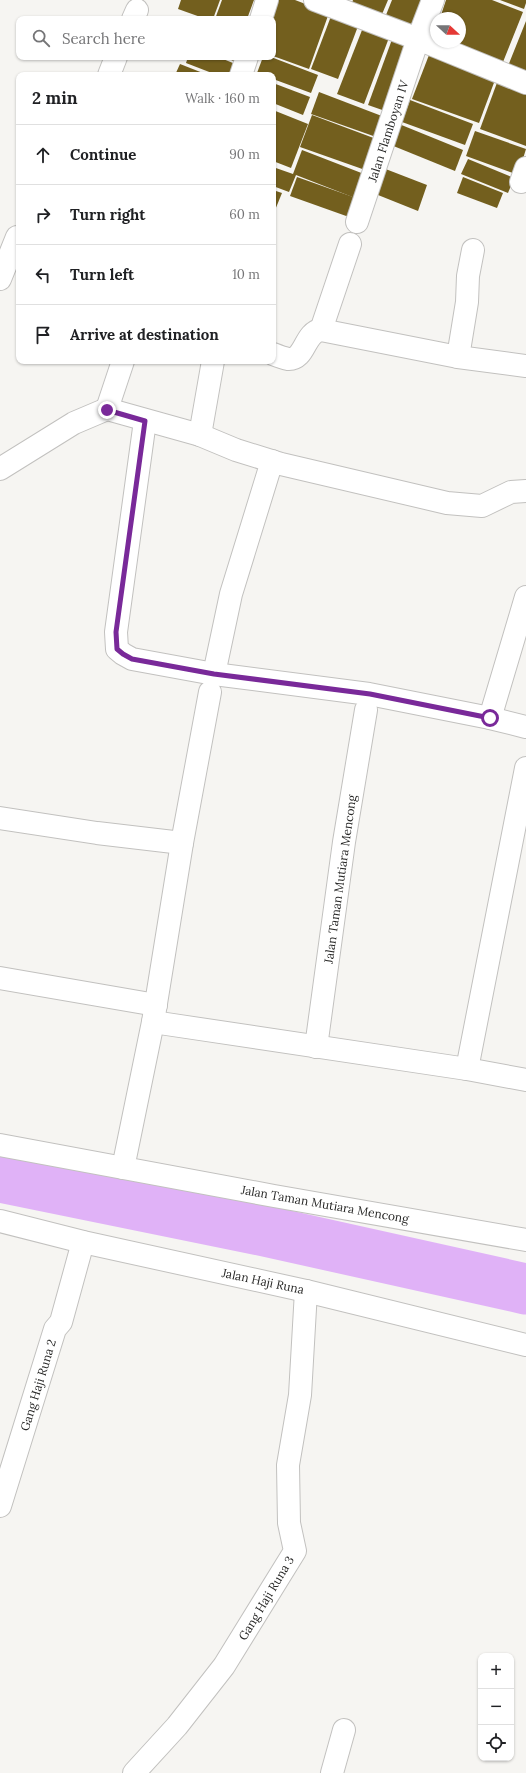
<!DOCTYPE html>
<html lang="en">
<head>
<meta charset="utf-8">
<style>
	:root { --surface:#fff; --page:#f2f2f2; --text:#202124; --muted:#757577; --line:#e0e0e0 }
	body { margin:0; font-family:Lora,serif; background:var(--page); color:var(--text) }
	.controls { position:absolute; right:12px; bottom:12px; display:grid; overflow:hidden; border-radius:8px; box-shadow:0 1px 3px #0004 }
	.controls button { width:36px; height:36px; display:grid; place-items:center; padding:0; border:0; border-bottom:1px solid var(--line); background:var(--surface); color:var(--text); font:20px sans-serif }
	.compass { position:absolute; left:430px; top:12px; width:36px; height:36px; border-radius:50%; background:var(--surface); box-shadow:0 1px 3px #0004; rotate:111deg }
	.stop { position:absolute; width:12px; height:12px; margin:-9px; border:3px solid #792999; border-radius:50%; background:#fff }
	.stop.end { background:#792999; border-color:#fff; box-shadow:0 1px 4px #0008 }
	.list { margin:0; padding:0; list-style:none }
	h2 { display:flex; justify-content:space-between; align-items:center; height:52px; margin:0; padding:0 16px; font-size:17px }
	h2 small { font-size:13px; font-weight:400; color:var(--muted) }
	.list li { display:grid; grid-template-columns:26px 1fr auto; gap:12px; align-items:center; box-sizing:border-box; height:60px; padding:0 16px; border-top:1px solid var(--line) }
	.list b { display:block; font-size:15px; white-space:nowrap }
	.list em { font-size:13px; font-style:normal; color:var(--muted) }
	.icon { flex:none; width:22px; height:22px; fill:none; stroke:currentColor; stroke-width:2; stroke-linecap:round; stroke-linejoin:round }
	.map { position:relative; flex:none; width:526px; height:1773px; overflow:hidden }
	.search { position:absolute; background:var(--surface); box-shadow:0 1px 3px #0004; left:16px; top:16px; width:260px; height:44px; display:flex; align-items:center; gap:10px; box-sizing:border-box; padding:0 14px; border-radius:8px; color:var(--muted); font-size:15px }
	.panel { position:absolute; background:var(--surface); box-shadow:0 1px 3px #0004; left:16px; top:72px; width:260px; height:292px; border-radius:8px }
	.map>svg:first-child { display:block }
</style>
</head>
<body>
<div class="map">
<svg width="526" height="1773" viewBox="0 0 526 1773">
	<rect width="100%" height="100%" fill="#f6f5f2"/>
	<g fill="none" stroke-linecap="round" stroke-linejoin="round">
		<polyline stroke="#e0b2f7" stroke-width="51" points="0,1177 265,1231 526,1289"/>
	</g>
	<g fill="#735f1e">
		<polygon points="181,0 220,0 213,19 206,19 178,9"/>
		<polygon points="222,0 254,0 247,19 215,19"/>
		<polygon points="278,0 295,0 329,13 309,69 273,56 273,19 271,19"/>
		<polygon points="353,0 388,0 380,19 350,8"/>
		<polygon points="392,0 427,0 415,32 384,20"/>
		<polygon points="446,0 492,0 523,12 503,62 454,42 460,42 460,18 440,18"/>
		<polygon points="500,0 526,0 526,3 524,9"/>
		<polygon points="333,11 360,21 338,79 311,69"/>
		<polygon points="526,21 526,73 508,66"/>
		<polygon points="364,25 390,35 364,104 337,94"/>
		<polygon points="394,34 415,42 388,112 368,105"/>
		<polygon points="429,55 495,80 479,123 412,99"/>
		<polygon points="188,57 218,57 238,65 234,75 217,75 186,63"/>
		<polygon points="224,57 239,57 236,62"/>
		<polygon points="263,57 271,57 318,75 311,93 273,79 273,75 257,73"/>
		<polygon points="180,64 208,75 175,75"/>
		<polygon points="498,80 526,90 526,146 480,129"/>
		<polygon points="273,83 310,97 303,115 273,103"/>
		<polygon points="319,92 387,118 379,138 311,114"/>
		<polygon points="410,100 473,124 465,145 402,122"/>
		<polygon points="273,110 308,124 291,168 273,161"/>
		<polygon points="312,115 379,140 368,171 300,147"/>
		<polygon points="399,124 463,150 455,171 391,145"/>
		<polygon points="475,131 526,149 518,175 466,156"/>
		<polygon points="302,150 364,174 355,198 296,175 289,192 273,186 273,167 293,174"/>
		<polygon points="468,159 514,178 508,193 461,174"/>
		<polygon points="383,168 427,185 418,211 373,193"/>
		<polygon points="297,177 356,198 349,217 290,196"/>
		<polygon points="463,177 503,193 497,208 457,193"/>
		<polygon points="273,190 282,193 273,215"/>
	</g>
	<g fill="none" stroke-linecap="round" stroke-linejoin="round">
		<g stroke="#c2c1bf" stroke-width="24">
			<g id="street">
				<polyline points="315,0 418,39 526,83"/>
				<polyline points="133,19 137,10"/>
				<polyline points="261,19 267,0"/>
				<polyline points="109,75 116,57"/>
				<polyline points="241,75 247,57"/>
				<polyline points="521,182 526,168"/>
				<polyline points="357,222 418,39 433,0"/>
				<polyline points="0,279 17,237"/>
				<polyline points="321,330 350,244"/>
				<path d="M273 354C278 356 283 358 288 359 306 360 304 332 321 330L458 357 526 366"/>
				<polyline points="458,357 467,302 468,276 473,250"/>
				<polyline points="107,409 123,361"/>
				<polyline points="145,421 116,632 117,649 123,654 132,659 214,674 369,694 490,718 526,727"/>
				<polyline points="200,435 213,361"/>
				<polyline points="0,469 74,423 107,409 200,435 236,450 281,464 447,503 482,506 511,492 526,491"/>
				<polyline points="214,674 231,594 272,461"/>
				<polyline points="490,718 526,597"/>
				<polyline points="0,818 97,833 182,843"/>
				<polyline points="0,978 156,1005"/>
				<polyline points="153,1022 467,1069 526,1080"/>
				<polyline points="316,1047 344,842 366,710"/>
				<polyline points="467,1069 526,768"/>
				<polyline points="0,1145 274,1196 526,1240"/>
				<polyline points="123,1168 153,1022 182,843 210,692"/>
				<polyline points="0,1221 83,1242 306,1291 526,1345"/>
				<polyline points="0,1506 55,1329 61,1322 83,1242"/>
				<polyline points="134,1773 177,1726 224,1666 295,1551 289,1523 288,1465 300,1395 306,1291"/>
				<polyline points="332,1773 344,1730"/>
			</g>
		</g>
		<use href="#street" stroke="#fff" stroke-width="22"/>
	</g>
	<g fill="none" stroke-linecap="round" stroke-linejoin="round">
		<polyline stroke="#792999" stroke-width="5" points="107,410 145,421 116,632 117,649 123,654 132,659 214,674 370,694 490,718"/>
	</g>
	<g text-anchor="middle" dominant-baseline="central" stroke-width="4" stroke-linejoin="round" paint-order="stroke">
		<g font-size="12" fill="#282827" stroke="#fff">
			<text transform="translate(388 131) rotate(-72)">Jalan Flamboyan IV</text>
			<text transform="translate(340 879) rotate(-82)">Jalan Taman Mutiara Mencong</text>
			<text transform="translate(325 1204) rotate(10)">Jalan Taman Mutiara Mencong</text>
			<text transform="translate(263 1281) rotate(12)">Jalan Haji Runa</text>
			<text transform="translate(38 1385) rotate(-73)">Gang Haji Runa 2</text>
			<text transform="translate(266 1598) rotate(-59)">Gang Haji Runa 3</text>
		</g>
	</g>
</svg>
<div class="controls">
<button>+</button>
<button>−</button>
<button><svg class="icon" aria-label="locate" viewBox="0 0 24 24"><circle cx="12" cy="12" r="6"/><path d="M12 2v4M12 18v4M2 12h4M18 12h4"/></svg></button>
</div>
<svg class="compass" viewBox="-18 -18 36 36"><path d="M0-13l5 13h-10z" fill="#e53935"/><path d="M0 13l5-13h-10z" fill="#757577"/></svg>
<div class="stop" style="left:490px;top:718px"></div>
<div class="stop end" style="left:107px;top:410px"></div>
<div class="search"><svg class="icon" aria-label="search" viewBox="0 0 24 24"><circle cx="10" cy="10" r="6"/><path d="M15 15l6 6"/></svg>Search here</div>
<section class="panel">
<h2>2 min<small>Walk · 160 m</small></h2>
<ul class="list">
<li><svg class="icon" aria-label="ahead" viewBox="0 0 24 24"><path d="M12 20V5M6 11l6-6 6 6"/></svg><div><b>Continue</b></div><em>90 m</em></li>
<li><svg class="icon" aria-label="right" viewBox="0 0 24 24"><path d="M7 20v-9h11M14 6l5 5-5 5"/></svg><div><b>Turn right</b></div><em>60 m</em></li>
<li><svg class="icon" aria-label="left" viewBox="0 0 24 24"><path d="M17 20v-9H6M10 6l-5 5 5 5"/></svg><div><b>Turn left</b></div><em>10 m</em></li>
<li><svg class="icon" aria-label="arrive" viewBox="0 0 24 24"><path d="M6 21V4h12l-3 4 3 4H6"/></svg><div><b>Arrive at destination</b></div></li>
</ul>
</section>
</div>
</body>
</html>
